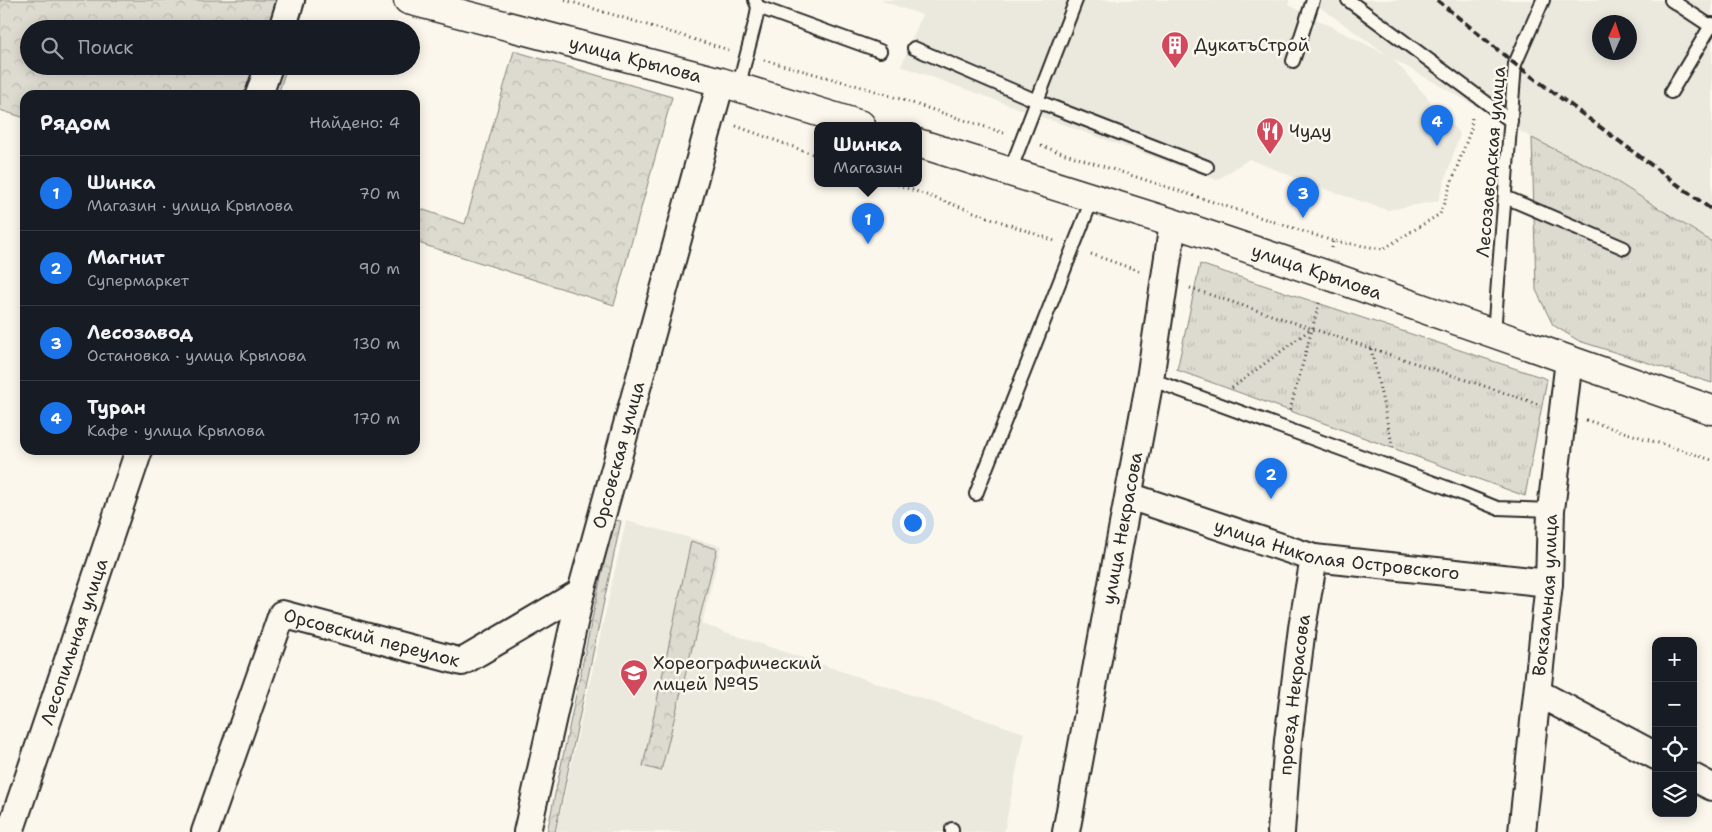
<!DOCTYPE html>
<html lang="ru">
<head>
<meta charset="utf-8">
<style>
	:root { --surface:#171b24; --page:#242831; --text:#f1f3f6; --muted:#9ea1a6; --line:#363941; --accent:#1a73e8 }
	body { margin:0; font-family:"Shantell Sans",sans-serif; background:var(--page); color:var(--text) }
	.controls { position:absolute; right:15px; bottom:15px; display:grid; overflow:hidden; border-radius:10px; box-shadow:0 2px 12px #0003 }
	.controls button { width:45px; height:45px; display:grid; place-items:center; padding:0; border:0; border-bottom:1px solid var(--line); background:var(--surface); color:var(--text); font:25px sans-serif }
	.compass { position:absolute; left:1592px; top:15px; width:45px; height:45px; border-radius:50%; background:var(--surface); box-shadow:0 2px 12px #0003; rotate:3deg }
	.you { position:absolute; left:912px; top:522px; width:18px; height:18px; margin:-12px; border:4px solid #fff; border-radius:50%; background:#1a73e8; box-shadow:0 0 0 8px #1a73e833 }
	.badge { display:grid; place-items:center; width:32px; height:32px; border-radius:50%; background:var(--accent); color:#fff; font-size:16px; font-weight:700 }
	.pin { position:absolute; translate:-50% -41px; filter:drop-shadow(0 1px 2px #0008) }
	.pin::after { content:''; position:absolute; top:26px; width:18px; height:15px; background:inherit; clip-path:polygon(0 0,100% 0,50% 100%) }
	.popup { position:absolute; left:814px; top:122px; width:108px; height:65px; box-sizing:border-box; display:grid; place-content:center; border-radius:10px; background:var(--surface); filter:drop-shadow(0 1px 4px #0005); font-size:16px; white-space:nowrap; color:var(--muted) }
	.popup b { font-size:19px; color:var(--text) }
	.popup::after { content:''; position:absolute; left:50%; top:100%; margin-left:-10px; border:10px solid transparent; border-top-color:var(--surface) }
	.list { margin:0; padding:0; list-style:none }
	h2 { display:flex; justify-content:space-between; align-items:center; height:65px; margin:0; padding:0 20px; font-size:21px }
	h2 small { font-size:16px; font-weight:400; color:var(--muted) }
	.list li { display:grid; grid-template-columns:32px 1fr auto; gap:15px; align-items:center; box-sizing:border-box; height:75px; padding:0 20px; border-top:1px solid var(--line) }
	.list b { display:block; font-size:19px; white-space:nowrap }
	.list p { margin:0; font-size:16px; white-space:nowrap; color:var(--muted) }
	.list em { font-size:16px; font-style:normal; color:var(--muted) }
	.icon { flex:none; width:28px; height:28px; fill:none; stroke:currentColor; stroke-width:2; stroke-linecap:round; stroke-linejoin:round }
	.map { position:relative; flex:none; width:1712px; height:832px; overflow:hidden }
	.search { position:absolute; background:var(--surface); box-shadow:0 2px 12px #0003; left:20px; top:20px; width:400px; height:55px; display:flex; align-items:center; gap:12px; box-sizing:border-box; padding:0 18px; border-radius:28px; color:var(--muted); font-size:19px }
	.panel { position:absolute; background:var(--surface); box-shadow:0 2px 12px #0003; left:20px; top:90px; width:400px; height:365px; border-radius:15px }
	.map>svg:first-child { display:block }
</style>
</head>
<body>
<div class="map">
<svg width="1712" height="832" viewBox="0 0 1712 832">
	<defs>
		<pattern id="grass-tufts" width="24" height="20" patternUnits="userSpaceOnUse" patternTransform="scale(1.25)"><rect width="24" height="20" fill="#dddad0"/><path d="M3 7l-1-3M5 7V3M7 7l1-3M15 17l-1-3M17 17v-4M19 17l1-3" fill="none" stroke="#bebbb3"/></pattern>
		<pattern id="forest-crowns" width="20" height="18" patternUnits="userSpaceOnUse" patternTransform="scale(1.25)"><rect width="20" height="18" fill="#dddad0"/><path d="M2 6a3 3 0 1 1 6 0M12 15a3 3 0 1 1 6 0" fill="none" stroke="#bebbb3"/></pattern>
	</defs>
	<rect width="100%" height="100%" fill="#fbf7ec"/>
	<filter id="ink" filterUnits="userSpaceOnUse"><feTurbulence type="fractalNoise" baseFrequency=".02" numOctaves="2"/><feDisplacementMap in="SourceGraphic" scale="10" xChannelSelector="R" yChannelSelector="G"/><feConvolveMatrix kernelMatrix="1 2 1 2 8 2 1 2 1" color-interpolation-filters="sRGB"/></filter>
	<g filter="url(#ink)">
		<g fill="#ebe8de" fill-rule="evenodd">
			<path d="M880 0H1289V5L1387 55 1310 0H1712V242L1603 173 1532 138 1393 59 1460 134 1438 201 1387 210 1316 186 1249 159 1217 180 901 66 922 15ZM1600 22H1630V52H1600Z"/>
			<polygon points="626,521 721,546 702,624 1024,733 1004,832 556,832"/>
		</g>
		<g fill="url(#grass-tufts)" stroke="#84827e">
			<polygon points="1532,138 1603,173 1712,242 1712,383 1579,341 1553,325 1536,290"/>
			<polygon points="1200,264 1547,379 1525,496 1177,370"/>
		</g>
		<g fill="url(#forest-crowns)" stroke="#84827e">
			<polygon points="0,0 306,0 298,29 29,29 29,66 287,66 278,95 25,95 25,118 0,110"/>
			<polygon points="514,51 672,97 614,305 415,242 415,207 465,224"/>
			<polygon points="613,520 621,521 555,832 547,832"/>
			<polygon points="691,541 717,549 661,771 643,766"/>
		</g>
		<g fill="none" stroke-linecap="round" stroke-linejoin="round">
			<g stroke="#2b2b2b" stroke-width="16">
				<g id="service">
					<polyline points="1348,0 1511,121"/>
					<polyline points="1671,0 1712,27"/>
					<polyline points="758,7 880,51"/>
					<polyline points="914,48 1037,101 1207,167"/>
					<polyline points="1293,61 1313,0"/>
					<polyline points="738,88 756,19 758,7 755,0"/>
					<polyline points="1671,92 1712,24"/>
					<polyline points="1010,171 1076,0"/>
					<polyline points="1505,197 1624,248"/>
					<polyline points="1494,333 1515,64 1543,0"/>
					<polyline points="1150,379 1445,487 1497,508 1551,510"/>
					<polyline points="976,494 1093,197"/>
					<polyline points="952,832 952,829"/>
				</g>
			</g>
			<g stroke="#2b2b2b" stroke-width="30">
				<g id="minor">
					<polyline points="282,29 291,0"/>
					<polyline points="259,95 269,66"/>
					<path id="s1" d="M1129 496 1314 558 1549 583"/>
					<polyline points="1538,693 1656,756"/>
					<polyline points="1693,777 1712,787"/>
					<path id="s2" d="M10 832 139 450"/>
					<path id="s3" d="M205 832 282 614 462 662 581 592"/>
					<path id="s4" d="M527 832 581 592 721 82"/>
					<path id="s5" d="M1066 832 1150 379 1173 223"/>
					<path id="s6" d="M1281 832 1288 740 1302 628 1314 558"/>
					<path id="s7" d="M1522 832 1549 583 1551 510 1569 360"/>
				</g>
			</g>
			<g stroke="#2b2b2b" stroke-width="31">
				<g id="secondary">
					<path id="s8" d="M408 0 721 82 861 125"/>
					<path id="s9" d="M918 143 1173 223 1327 275 1712 410"/>
				</g>
			</g>
			<g stroke="#2b2b2b" stroke-width="3" stroke-dasharray="1 4" stroke-linecap="butt">
				<polyline points="565,0 729,50"/>
				<polyline points="764,60 869,89 1004,133"/>
				<polyline points="736,126 818,156"/>
				<polyline points="1041,146 1333,241"/>
				<polyline points="893,183 1055,241"/>
				<polyline points="1332,248 1333,241 1383,249 1440,214 1471,129 1472,116"/>
				<polyline points="1091,254 1139,271"/>
				<polyline points="1190,288 1538,404"/>
				<polyline points="1371,349 1393,448"/>
				<polyline points="1232,388 1311,329"/>
				<polyline points="1290,410 1320,300"/>
				<polyline points="1586,420 1712,460"/>
			</g>
			<use href="#service" stroke="#fbf7ec" stroke-width="12"/>
			<use href="#minor" stroke="#fbf7ec" stroke-width="26"/>
			<use href="#secondary" stroke="#fbf7ec" stroke-width="28"/>
			<polyline stroke="#2b2b2b" stroke-width="4" stroke-dasharray="8 4" stroke-linecap="butt" points="1437,0 1515,64 1712,210"/>
		</g>
	</g>
	<defs>
		<g id="building-pin" transform="scale(1.4375)"><path d="M0 17L-7.5 6A9.5 9.5 0 1 1 7.5 6Z" fill="#d1495b" stroke="#fbf7ec"/><path d="M-4-6H4V6H1V3H-1V6H-4ZM-2.5-4.3h1.7v1.8h-1.7ZM.8-4.3h1.7v1.8H.8ZM-2.5-1h1.7V.8h-1.7ZM.8-1h1.7V.8H.8Z" fill="#fff"/></g>
		<g id="restaurant-pin" transform="scale(1.4375)"><path d="M0 17L-7.5 6A9.5 9.5 0 1 1 7.5 6Z" fill="#d1495b" stroke="#fbf7ec"/><path d="M-5-6h1v4h1v-4h1v4h1v-4h1v5L-1.5 .5V6h-2V.5L-5-1ZM5-6V6H3V1.5H1.5Q1.5-4 5-6Z" fill="#fff"/></g>
		<g id="school-pin" transform="scale(1.4375)"><path d="M0 17L-7.5 6A9.5 9.5 0 1 1 7.5 6Z" fill="#d1495b" stroke="#fbf7ec"/><path d="M0-5L7-2L0 1L-7-2ZM-4 1L0 2.5L4 1V4Q0 6-4 4Z" fill="#fff"/></g>
	</defs>
	<g fill-rule="evenodd">
		<use href="#building-pin" x="1175" y="45"/>
		<use href="#restaurant-pin" x="1270" y="131"/>
		<use href="#school-pin" x="634" y="673"/>
	</g>
	<g text-anchor="middle" dominant-baseline="central" stroke-width="5" stroke-linejoin="round" paint-order="stroke">
		<g font-size="18" fill="#2b2b2b" stroke="#fbf7ec" text-anchor="start">
			<text x="1194" y="45">ДукатъСтрой</text>
			<text x="1289" y="131">Чуду</text>
			<text x="653" y="663">Хореографический<tspan x="653" dy="21">лицей №95</tspan></text>
		</g>
		<g font-size="18" fill="#2b2b2b" stroke="#fbf7ec">
			<text stroke="none"><textPath href="#s8" startOffset="235">улица Крылова</textPath></text>
			<text transform="translate(1491 162) rotate(-85)">Лесозаводская улица</text>
			<text stroke="none"><textPath href="#s9" startOffset="419">улица Крылова</textPath></text>
			<text stroke="none"><textPath href="#s4" startOffset="388">Орсовская улица</textPath></text>
			<text stroke="none"><textPath href="#s5" startOffset="309">улица Некрасова</textPath></text>
			<text stroke="none"><textPath href="#s1" startOffset="216">улица Николая Островского</textPath></text>
			<text stroke="none"><textPath href="#s7" startOffset="238">Вокзальная улица</textPath></text>
			<text stroke="none"><textPath href="#s3" startOffset="324">Орсовский переулок</textPath></text>
			<text stroke="none"><textPath href="#s2" startOffset="201">Лесопильная улица</textPath></text>
			<text stroke="none"><textPath href="#s6" startOffset="138">проезд Некрасова</textPath></text>
		</g>
	</g>
</svg>
<div class="controls">
<button>+</button>
<button>−</button>
<button><svg class="icon" aria-label="locate" viewBox="0 0 24 24"><circle cx="12" cy="12" r="6"/><path d="M12 2v4M12 18v4M2 12h4M18 12h4"/></svg></button>
<button><svg class="icon" aria-label="layers" viewBox="0 0 24 24"><path d="M12 4l9 5-9 5-9-5zM3 14l9 5 9-5"/></svg></button>
</div>
<svg class="compass" viewBox="-18 -18 36 36"><path d="M0-13l5 13h-10z" fill="#e53935"/><path d="M0 13l5-13h-10z" fill="#9ea1a6"/></svg>
<div class="you"></div>
<div class="pin badge" style="left:868px;top:244px">1</div>
<div class="popup"><b>Шинка</b>Магазин</div>
<div class="pin badge" style="left:1271px;top:499px">2</div>
<div class="pin badge" style="left:1303px;top:218px">3</div>
<div class="pin badge" style="left:1437px;top:146px">4</div>
<div class="search"><svg class="icon" aria-label="search" viewBox="0 0 24 24"><circle cx="10" cy="10" r="6"/><path d="M15 15l6 6"/></svg>Поиск</div>
<section class="panel">
<h2>Рядом<small>Найдено: 4</small></h2>
<ul class="list">
<li><span class="badge">1</span><div><b>Шинка</b><p>Магазин · улица Крылова</p></div><em>70 m</em></li>
<li><span class="badge">2</span><div><b>Магнит</b><p>Супермаркет</p></div><em>90 m</em></li>
<li><span class="badge">3</span><div><b>Лесозавод</b><p>Остановка · улица Крылова</p></div><em>130 m</em></li>
<li><span class="badge">4</span><div><b>Туран</b><p>Кафе · улица Крылова</p></div><em>170 m</em></li>
</ul>
</section>
</div>
</body>
</html>
